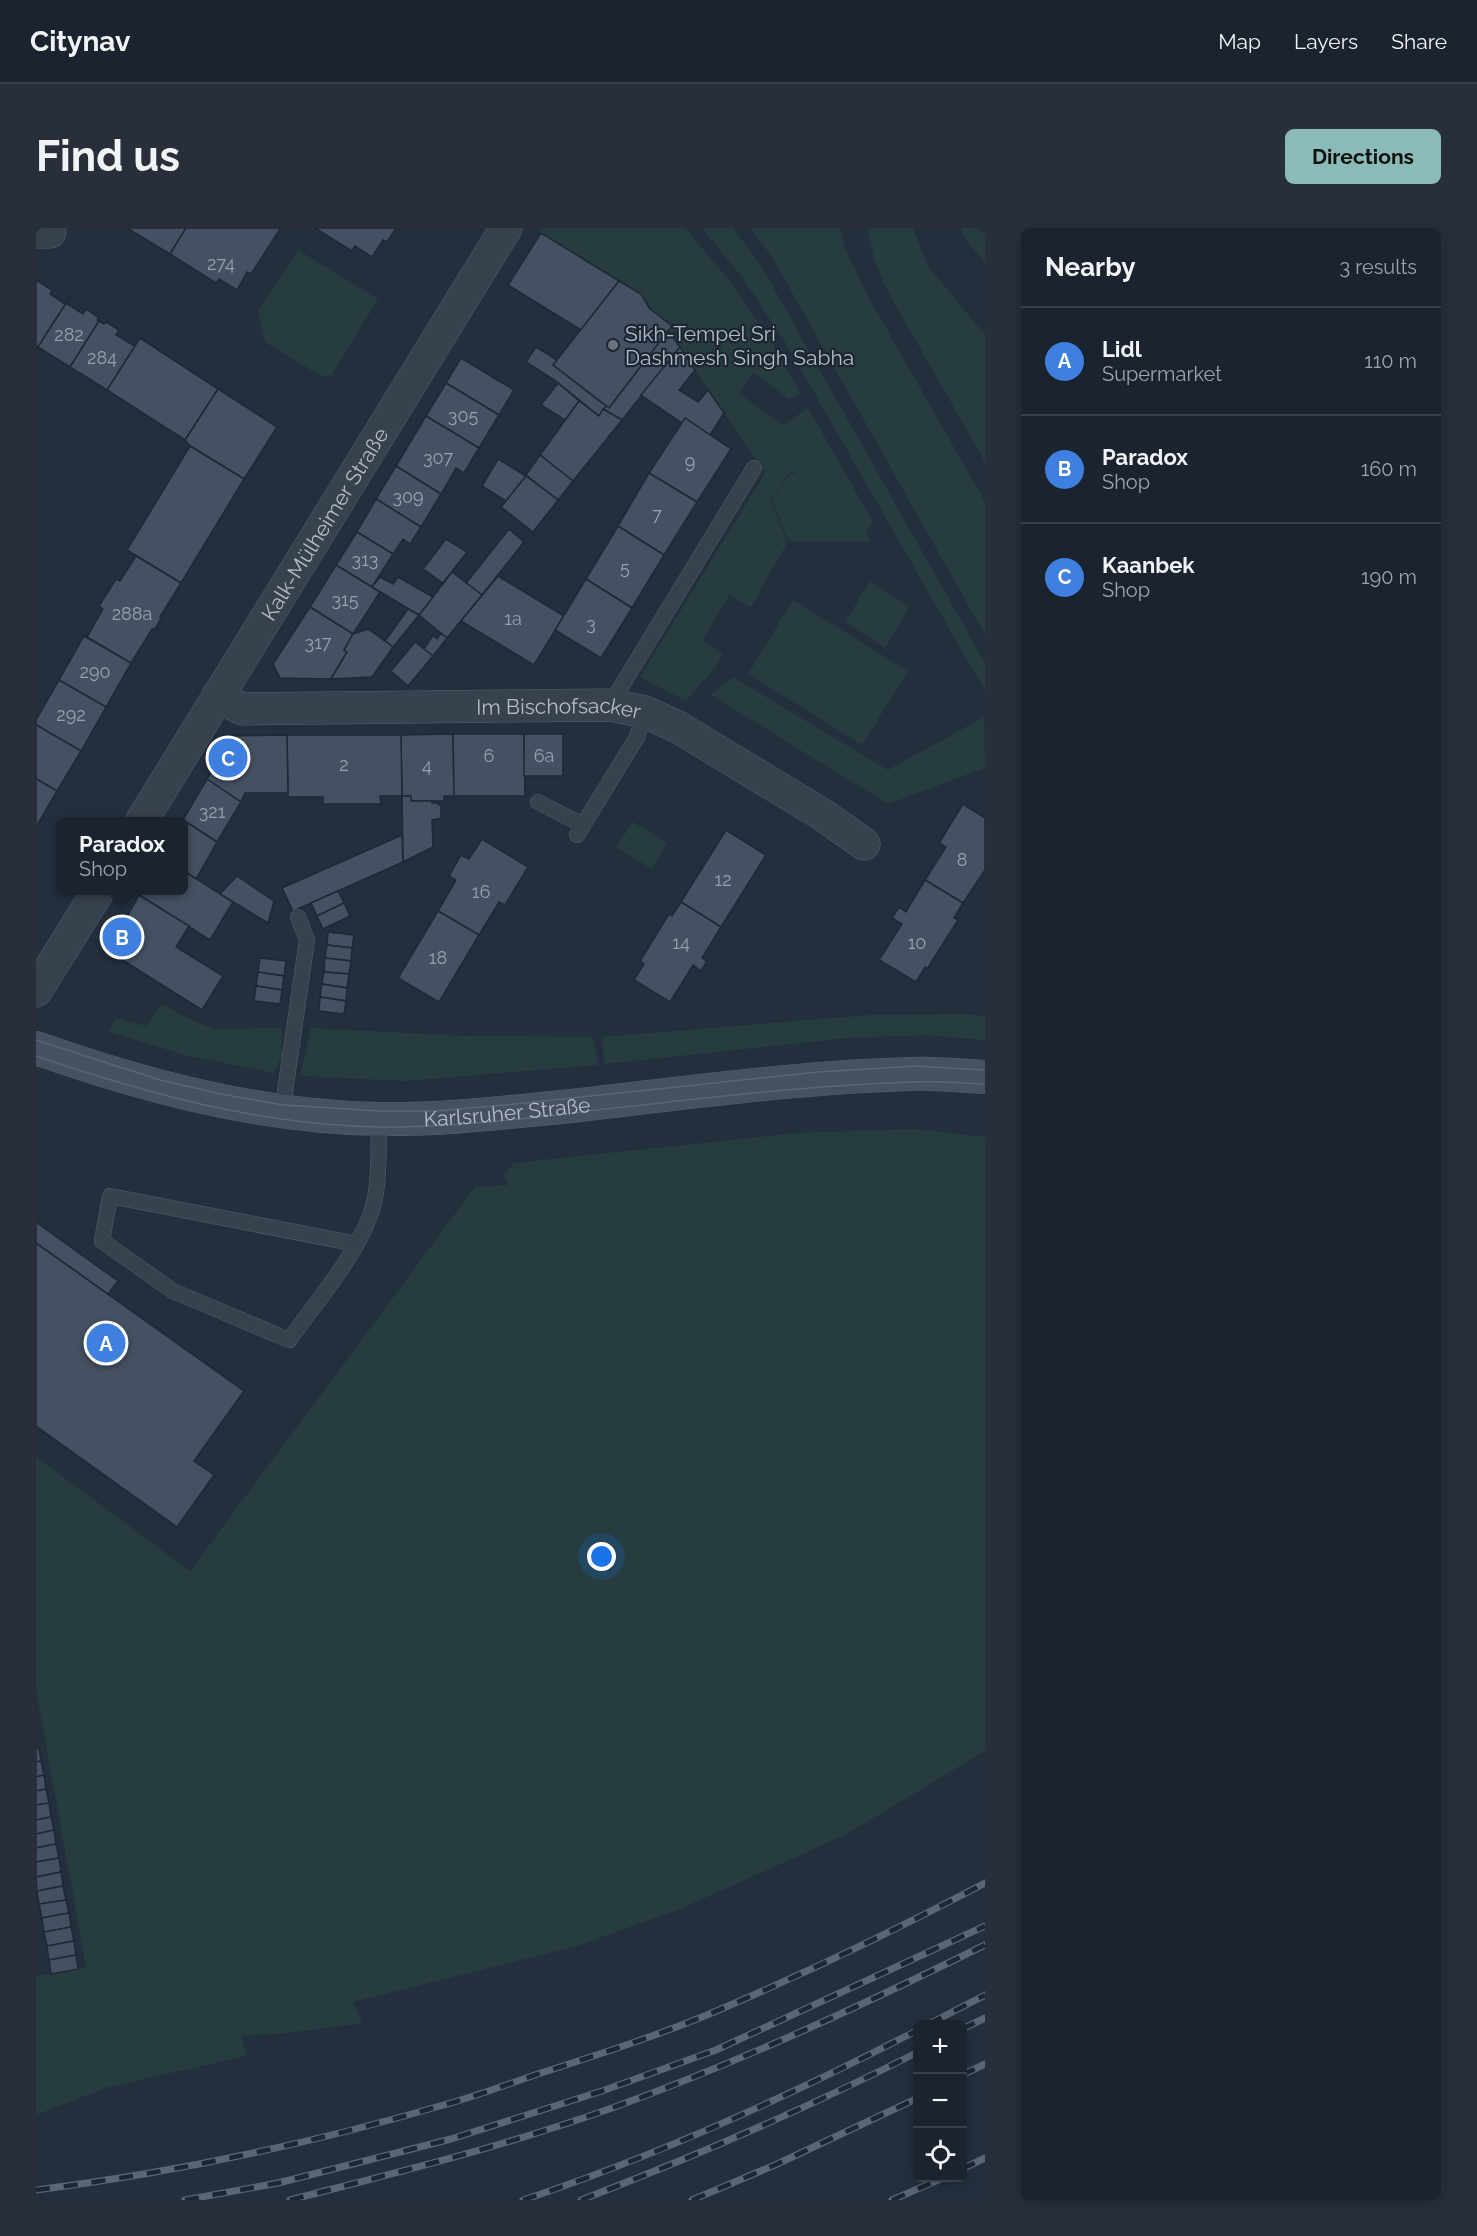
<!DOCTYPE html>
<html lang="en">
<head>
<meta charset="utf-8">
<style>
	:root { --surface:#1b232e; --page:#282f3a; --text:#f1f3f6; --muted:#a0a4aa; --line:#39404a; --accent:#8bbbb9 }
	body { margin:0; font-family:Raleway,sans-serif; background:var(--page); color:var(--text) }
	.controls { position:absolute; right:18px; bottom:18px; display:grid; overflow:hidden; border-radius:9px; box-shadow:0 3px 15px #0003 }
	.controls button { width:54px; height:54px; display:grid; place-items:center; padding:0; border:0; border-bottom:2px solid var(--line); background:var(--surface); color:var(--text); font:30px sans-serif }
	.you { position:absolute; left:566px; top:1329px; width:21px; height:21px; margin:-15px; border:4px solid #fff; border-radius:50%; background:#1a73e8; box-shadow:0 0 0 9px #1a73e833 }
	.badge { display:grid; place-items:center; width:39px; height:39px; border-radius:50%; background:var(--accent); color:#fff; font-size:20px; font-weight:700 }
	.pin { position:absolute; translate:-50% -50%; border:3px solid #fff; box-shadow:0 2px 6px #0006 }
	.popup { position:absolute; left:20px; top:589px; width:132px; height:78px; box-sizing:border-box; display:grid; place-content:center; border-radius:9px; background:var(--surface); filter:drop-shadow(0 2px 4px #0005); font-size:20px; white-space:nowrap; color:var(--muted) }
	.popup b { font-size:22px; color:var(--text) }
	.popup::after { content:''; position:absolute; left:50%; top:100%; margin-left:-12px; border:12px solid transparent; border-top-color:var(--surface) }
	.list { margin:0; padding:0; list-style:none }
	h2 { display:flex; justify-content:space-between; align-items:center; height:78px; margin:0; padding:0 24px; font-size:26px }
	h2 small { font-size:20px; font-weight:400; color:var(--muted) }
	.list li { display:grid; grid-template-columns:39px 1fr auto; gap:18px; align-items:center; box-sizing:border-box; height:108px; padding:0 24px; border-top:2px solid var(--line) }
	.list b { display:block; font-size:22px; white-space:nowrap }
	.list p { margin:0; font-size:20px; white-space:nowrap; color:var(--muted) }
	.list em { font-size:20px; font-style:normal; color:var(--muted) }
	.icon { flex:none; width:33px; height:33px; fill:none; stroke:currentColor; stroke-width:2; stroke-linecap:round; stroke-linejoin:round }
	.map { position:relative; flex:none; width:949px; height:1972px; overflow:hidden; border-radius:9px }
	header { display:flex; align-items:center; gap:36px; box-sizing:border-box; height:84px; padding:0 30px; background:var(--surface); border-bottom:2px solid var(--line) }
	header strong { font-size:28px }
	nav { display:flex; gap:33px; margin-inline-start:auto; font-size:21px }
	.intro { display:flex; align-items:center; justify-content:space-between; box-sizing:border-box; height:144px; padding:0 36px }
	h1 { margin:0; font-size:42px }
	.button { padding:15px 27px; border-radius:9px; background:var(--accent); color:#111; font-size:21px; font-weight:700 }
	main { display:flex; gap:36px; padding:0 36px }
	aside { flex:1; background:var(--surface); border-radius:9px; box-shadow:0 3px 15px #0003 }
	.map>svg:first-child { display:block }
</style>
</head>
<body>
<header>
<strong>Citynav</strong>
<nav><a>Map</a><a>Layers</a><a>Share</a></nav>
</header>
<div class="intro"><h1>Find us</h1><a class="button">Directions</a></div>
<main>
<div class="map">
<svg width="949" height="1972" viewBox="0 0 949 1972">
	<rect width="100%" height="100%" fill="#242f3e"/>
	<g fill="#263c3f">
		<polygon points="506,0 649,0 696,56 738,118 764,165 753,171 717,145 703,165 747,197 772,180 837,294 830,304 835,314 752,313 736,272 753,247 761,244 754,244 735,272 751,315 715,379 693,367 666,413 687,426 680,438 650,473 604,449 729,245 644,120 605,66 504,4"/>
		<polygon points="666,0 697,0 724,36 949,435 949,463 751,117 706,49"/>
		<polygon points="714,0 804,0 809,20 833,70 949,274 949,407 736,29"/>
		<polygon points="831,0 877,0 891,37 949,107 949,234 850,60 838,31"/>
		<polygon points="925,0 949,0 949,35 930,12"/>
		<polygon points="262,22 342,71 296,147 285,148 229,114 222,83"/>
		<polygon points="834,353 874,379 849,420 809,394"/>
		<polygon points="757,372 872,443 826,517 712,446"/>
		<polygon points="697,449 852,542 948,489 949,540 852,576 675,467"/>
		<polygon points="597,594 631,615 616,641 580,619"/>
		<polygon points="126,776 151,790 179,801 246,800 246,827 238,845 152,828 73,804 80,790 110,798"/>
		<polygon points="927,786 949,788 949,812 891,807 811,810 569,836 565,809 834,787"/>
		<polygon points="275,800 429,808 557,809 562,837 369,853 264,848"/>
		<polygon points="878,901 949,909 949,1523 809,1607 644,1681 544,1717 317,1774 326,1795 252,1805 206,1808 210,1828 69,1860 0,1887 0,1748 50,1739 0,1462 0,1229 154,1343 439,959 473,957 468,947 478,935 762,905"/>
	</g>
	<g fill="#455162" stroke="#1f2835" stroke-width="1.5">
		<polygon points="91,0 150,0 134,26"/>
		<polygon points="150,0 243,0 244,1 215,46 211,44 201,62 183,51 180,55 134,26"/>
		<polygon points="279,0 360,0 351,14 347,12 336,29 319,18 316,23"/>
		<polygon points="505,5 583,53 545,102 472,57"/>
		<polygon points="0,52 16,62 14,66 29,76 34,69 2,119 0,118"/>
		<polygon points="583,53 605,66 613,80 636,98 573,180 517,137"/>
		<polygon points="34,69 31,76 47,86 50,81 63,90 61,92 63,93 34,139 2,119"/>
		<polygon points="63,93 68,96 70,94 83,102 80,107 99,118 71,162 34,139"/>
		<polygon points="632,103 644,119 586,192 567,181 570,178 573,180"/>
		<polygon points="104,110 182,161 149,212 71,162"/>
		<polygon points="500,119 521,132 517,137 570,178 563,188 520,153 490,134"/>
		<polygon points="644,119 659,142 643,162 662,174 672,162 688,185 674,207 649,190 646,195 605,167"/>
		<polygon points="425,130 478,162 463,187 410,155"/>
		<polygon points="410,155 463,187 443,220 390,188"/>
		<polygon points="522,155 543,173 529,192 505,177"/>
		<polygon points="182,161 241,199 208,251 154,218 149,212"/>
		<polygon points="543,173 563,188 567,181 586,192 537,253 504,227"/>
		<polygon points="390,188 443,220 428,245 420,240 405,266 360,238"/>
		<polygon points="649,190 695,221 661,274 613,245"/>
		<polygon points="154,218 208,251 145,355 91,322"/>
		<polygon points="504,227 537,253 522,272 490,247"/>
		<polygon points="462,231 490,248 470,273 446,258"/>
		<polygon points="360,238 405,266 385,299 340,271"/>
		<polygon points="613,245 661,274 628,327 582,298"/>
		<polygon points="490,248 522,272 497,304 465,279"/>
		<polygon points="340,271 385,299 374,316 367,311 357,326 321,304"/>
		<polygon points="582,298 628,327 596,380 550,351"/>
		<polygon points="473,301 488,314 446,367 430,355"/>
		<polygon points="321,304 357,326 336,359 300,337"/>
		<polygon points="410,311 431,324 407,355 387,341"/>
		<polygon points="100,328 145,355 124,389 125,390 119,401 116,401 95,435 51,409 67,381 63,378 80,351 84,353"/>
		<polygon points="300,337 344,364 317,406 274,379"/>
		<polygon points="416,344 446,367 411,410 383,387"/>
		<polygon points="462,348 528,388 498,437 425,393"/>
		<polygon points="344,349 357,356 362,349 397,369 383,387 336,359"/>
		<polygon points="550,351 596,380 565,430 519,402"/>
		<polygon points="274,379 317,406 308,422 311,424 295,451 244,450 237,436"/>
		<polygon points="372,381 383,387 357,419 349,413"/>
		<polygon points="332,401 357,419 336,449 295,451 311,424 308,422 317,406"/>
		<polygon points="405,405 411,410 397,428 388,421 397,407 401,411"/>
		<polygon points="48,408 95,435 70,479 23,452"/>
		<polygon points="379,414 397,428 372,458 355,443"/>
		<polygon points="23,452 70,479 45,523 0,497 0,492"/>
		<polygon points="0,497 45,523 21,563 0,551"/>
		<polygon points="417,506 418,568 408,568 408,573 375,573 375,568 366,568 365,507"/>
		<polygon points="417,506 488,506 489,568 418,568"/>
		<rect x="488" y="506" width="39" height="42"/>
		<polygon points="251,507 365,507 366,568 344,568 345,576 287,576 287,569 252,569"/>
		<polygon points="251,507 252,565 209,565 205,574 171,551 196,508"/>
		<polygon points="0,551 21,563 0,599"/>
		<polygon points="171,551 205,574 181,614 147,592"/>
		<polygon points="366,568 375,568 375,573 396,573 396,575 401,575 405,578 405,590 396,592 397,619 367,634"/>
		<polygon points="927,576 949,590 949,642 927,675 889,652 910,619 903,615"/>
		<polygon points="147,592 181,614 160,651 148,643"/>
		<polygon points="690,602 730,627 685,699 645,674"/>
		<polygon points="366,607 367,634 257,683 246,660"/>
		<polygon points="446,611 492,639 469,677 463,674 443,707 402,683 420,652 413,648 425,627 433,631"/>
		<polygon points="148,643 197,674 174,712 103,667 106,662 148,662"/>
		<polygon points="201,648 238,673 232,695 184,666"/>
		<polygon points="889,652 927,675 918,690 922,692 891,741 889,739 880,754 843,732 866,696 856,690 863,679 870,684"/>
		<polygon points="302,663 308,675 281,688 275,675"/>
		<polygon points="103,667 153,698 140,719 187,748 166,782 72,723"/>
		<polygon points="645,674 685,699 666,730 671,733 665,743 657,737 634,774 598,752 608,736 604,733 633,686 636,688"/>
		<polygon points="308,675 314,688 287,701 281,688"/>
		<polygon points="402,683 443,707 403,774 362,750"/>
		<polygon points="292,704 318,707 316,720 291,717"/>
		<polygon points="291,717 316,720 315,733 289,730"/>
		<polygon points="224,730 250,733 248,748 222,744"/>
		<polygon points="289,730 315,733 313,746 288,744"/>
		<polygon points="222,744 248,748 246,762 220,758"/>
		<polygon points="288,744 313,746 311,760 286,756"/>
		<polygon points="286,756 311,760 310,773 284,769"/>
		<polygon points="220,758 246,762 244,776 218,773"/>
		<polygon points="284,769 310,773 308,786 283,783"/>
		<polygon points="0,994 82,1053 72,1066 0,1015"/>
		<polygon points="0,1015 208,1163 158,1233 178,1247 141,1299 0,1198"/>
		<polygon points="0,1520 3,1520 5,1533 0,1534"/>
		<polygon points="5,1533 8,1547 0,1549 0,1534"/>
		<polygon points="8,1547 10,1561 0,1563 0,1549"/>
		<polygon points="10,1561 13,1575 0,1577 0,1563"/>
		<polygon points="13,1575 15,1589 0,1592 0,1577"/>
		<polygon points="15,1589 18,1602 0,1606 0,1592"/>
		<polygon points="18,1602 20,1616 0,1620 0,1606"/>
		<polygon points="20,1616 23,1630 0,1634 0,1620"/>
		<polygon points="23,1630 25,1644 0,1649 0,1634"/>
		<polygon points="25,1644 27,1658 1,1663 0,1649"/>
		<polygon points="27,1658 30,1672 3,1676 1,1663"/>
		<polygon points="30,1672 33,1685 6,1690 3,1676"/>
		<polygon points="33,1685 35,1699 8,1704 6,1690"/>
		<polygon points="35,1699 38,1713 11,1718 8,1704"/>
		<polygon points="38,1713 40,1727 13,1732 11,1718"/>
		<polygon points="40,1727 42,1741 15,1746 13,1732"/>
	</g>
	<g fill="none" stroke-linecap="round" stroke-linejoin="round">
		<g stroke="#565f6c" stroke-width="16">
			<g id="lane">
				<polyline points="574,477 718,240"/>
				<polyline points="502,574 547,597"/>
				<polyline points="541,607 601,509 609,484"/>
				<polyline points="246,884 271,712 262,689"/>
				<path d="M321 1016 74 968 66 1013 137 1063 253 1112C281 1073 330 1017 339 970 344 945 342 917 343 891"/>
			</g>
		</g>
		<g stroke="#565f6c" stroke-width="33">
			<g id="street">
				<polyline points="0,4 14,4"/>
				<path id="s1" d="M182 468 206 481 574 477 609 484 642 499 787 587 828 616"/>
				<path id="s2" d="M105 594 470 0"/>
				<polyline points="0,763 63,662"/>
			</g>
		</g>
		<g stroke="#565f6c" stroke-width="34">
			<g id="secondary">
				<path id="s3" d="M0 820C111 859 225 889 343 891 408 892 472 884 536 878 649 865 763 849 877 846 901 845 925 848 949 849"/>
			</g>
		</g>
		<use href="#lane" stroke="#38414e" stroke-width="15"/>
		<use href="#street" stroke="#38414e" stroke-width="32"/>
		<use href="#secondary" stroke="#465061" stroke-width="33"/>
		<g stroke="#5a6575" stroke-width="1.5">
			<polyline points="0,812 124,852 185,866 247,877 343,883 400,883 479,876 782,844 879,838 949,842"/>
			<path d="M0 828C111 866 225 897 343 899 419 900 494 890 569 881 671 870 774 857 877 854 901 853 925 855 949 856"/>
		</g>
		<g stroke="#5a6575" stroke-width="7">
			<g id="rail">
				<polyline points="893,1796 949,1767"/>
				<polyline points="926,1801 949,1790"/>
				<polyline points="926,1847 949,1836"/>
				<polyline points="926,1941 949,1930"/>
				<path d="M0 1962C136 1945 272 1916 404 1878 438 1869 472 1856 505 1845 561 1827 617 1809 671 1787 766 1747 858 1703 949 1655"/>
				<polyline points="149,1972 242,1955 415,1911 566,1863 680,1822 949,1698"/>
				<path d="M254 1972C362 1944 470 1918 576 1880 704 1834 827 1777 949 1717"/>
				<path d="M487 1972C623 1927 754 1868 882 1802"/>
				<path d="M545 1972C660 1928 772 1880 882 1824"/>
				<polyline points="656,1972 739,1937 882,1870"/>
				<polyline points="856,1972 907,1950"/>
			</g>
		</g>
		<use href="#rail" stroke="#1d2633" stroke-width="4.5" stroke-dasharray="14" stroke-linecap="butt"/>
	</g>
	<circle fill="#6b7280" stroke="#1d2633" stroke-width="2" cx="577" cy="117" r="6"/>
	<g text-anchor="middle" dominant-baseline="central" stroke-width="4.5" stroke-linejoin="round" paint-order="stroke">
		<g font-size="18" fill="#98a1af">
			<text x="185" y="35">274</text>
			<text x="33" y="106">282</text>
			<text x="66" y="129">284</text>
			<text x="427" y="187">305</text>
			<text x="402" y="229">307</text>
			<text x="654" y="233">9</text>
			<text x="372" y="268">309</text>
			<text x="621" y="286">7</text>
			<text x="329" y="331">313</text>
			<text x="589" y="339">5</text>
			<text x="309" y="371">315</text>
			<text x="96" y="385">288a</text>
			<text x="477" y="390">1a</text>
			<text x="555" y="395">3</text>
			<text x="282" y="414">317</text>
			<text x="59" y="443">290</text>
			<text x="35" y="486">292</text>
			<text x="453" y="527">6</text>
			<text x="508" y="527">6a</text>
			<text x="308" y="536">2</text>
			<text x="391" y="537">4</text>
			<text x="176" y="583">321</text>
			<text x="926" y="631">8</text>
			<text x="687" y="651">12</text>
			<text x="445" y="663">16</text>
			<text x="645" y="714">14</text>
			<text x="881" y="714">10</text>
			<text x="402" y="729">18</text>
		</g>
		<g font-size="21" fill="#b4bcc9" stroke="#1d2633" text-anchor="start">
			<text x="589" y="105">Sikh-Tempel Sri<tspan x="589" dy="24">Dashmesh Singh Sabha</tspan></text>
		</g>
		<g font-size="21" fill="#b4bcc9" stroke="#1d2633">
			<text stroke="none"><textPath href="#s2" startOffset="350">Kalk-Mülheimer Straße</textPath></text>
			<text stroke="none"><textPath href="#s1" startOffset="344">Im Bischofsacker</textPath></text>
			<text stroke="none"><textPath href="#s3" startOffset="480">Karlsruher Straße</textPath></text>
		</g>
	</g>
</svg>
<div class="controls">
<button>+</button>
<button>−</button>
<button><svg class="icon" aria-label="locate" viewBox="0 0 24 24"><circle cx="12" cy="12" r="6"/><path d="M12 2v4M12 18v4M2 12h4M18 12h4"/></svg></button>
</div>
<div class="you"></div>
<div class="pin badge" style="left:70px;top:1115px;background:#3f7fe0">A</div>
<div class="pin badge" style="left:86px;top:709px;background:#3f7fe0">B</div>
<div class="popup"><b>Paradox</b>Shop</div>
<div class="pin badge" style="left:192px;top:530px;background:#3f7fe0">C</div>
</div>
<aside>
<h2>Nearby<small>3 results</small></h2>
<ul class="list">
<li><span class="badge" style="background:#3f7fe0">A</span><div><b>Lidl</b><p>Supermarket</p></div><em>110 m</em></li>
<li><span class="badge" style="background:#3f7fe0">B</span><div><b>Paradox</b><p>Shop</p></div><em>160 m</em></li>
<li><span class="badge" style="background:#3f7fe0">C</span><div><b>Kaanbek</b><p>Shop</p></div><em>190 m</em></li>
</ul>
</aside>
</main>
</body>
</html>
